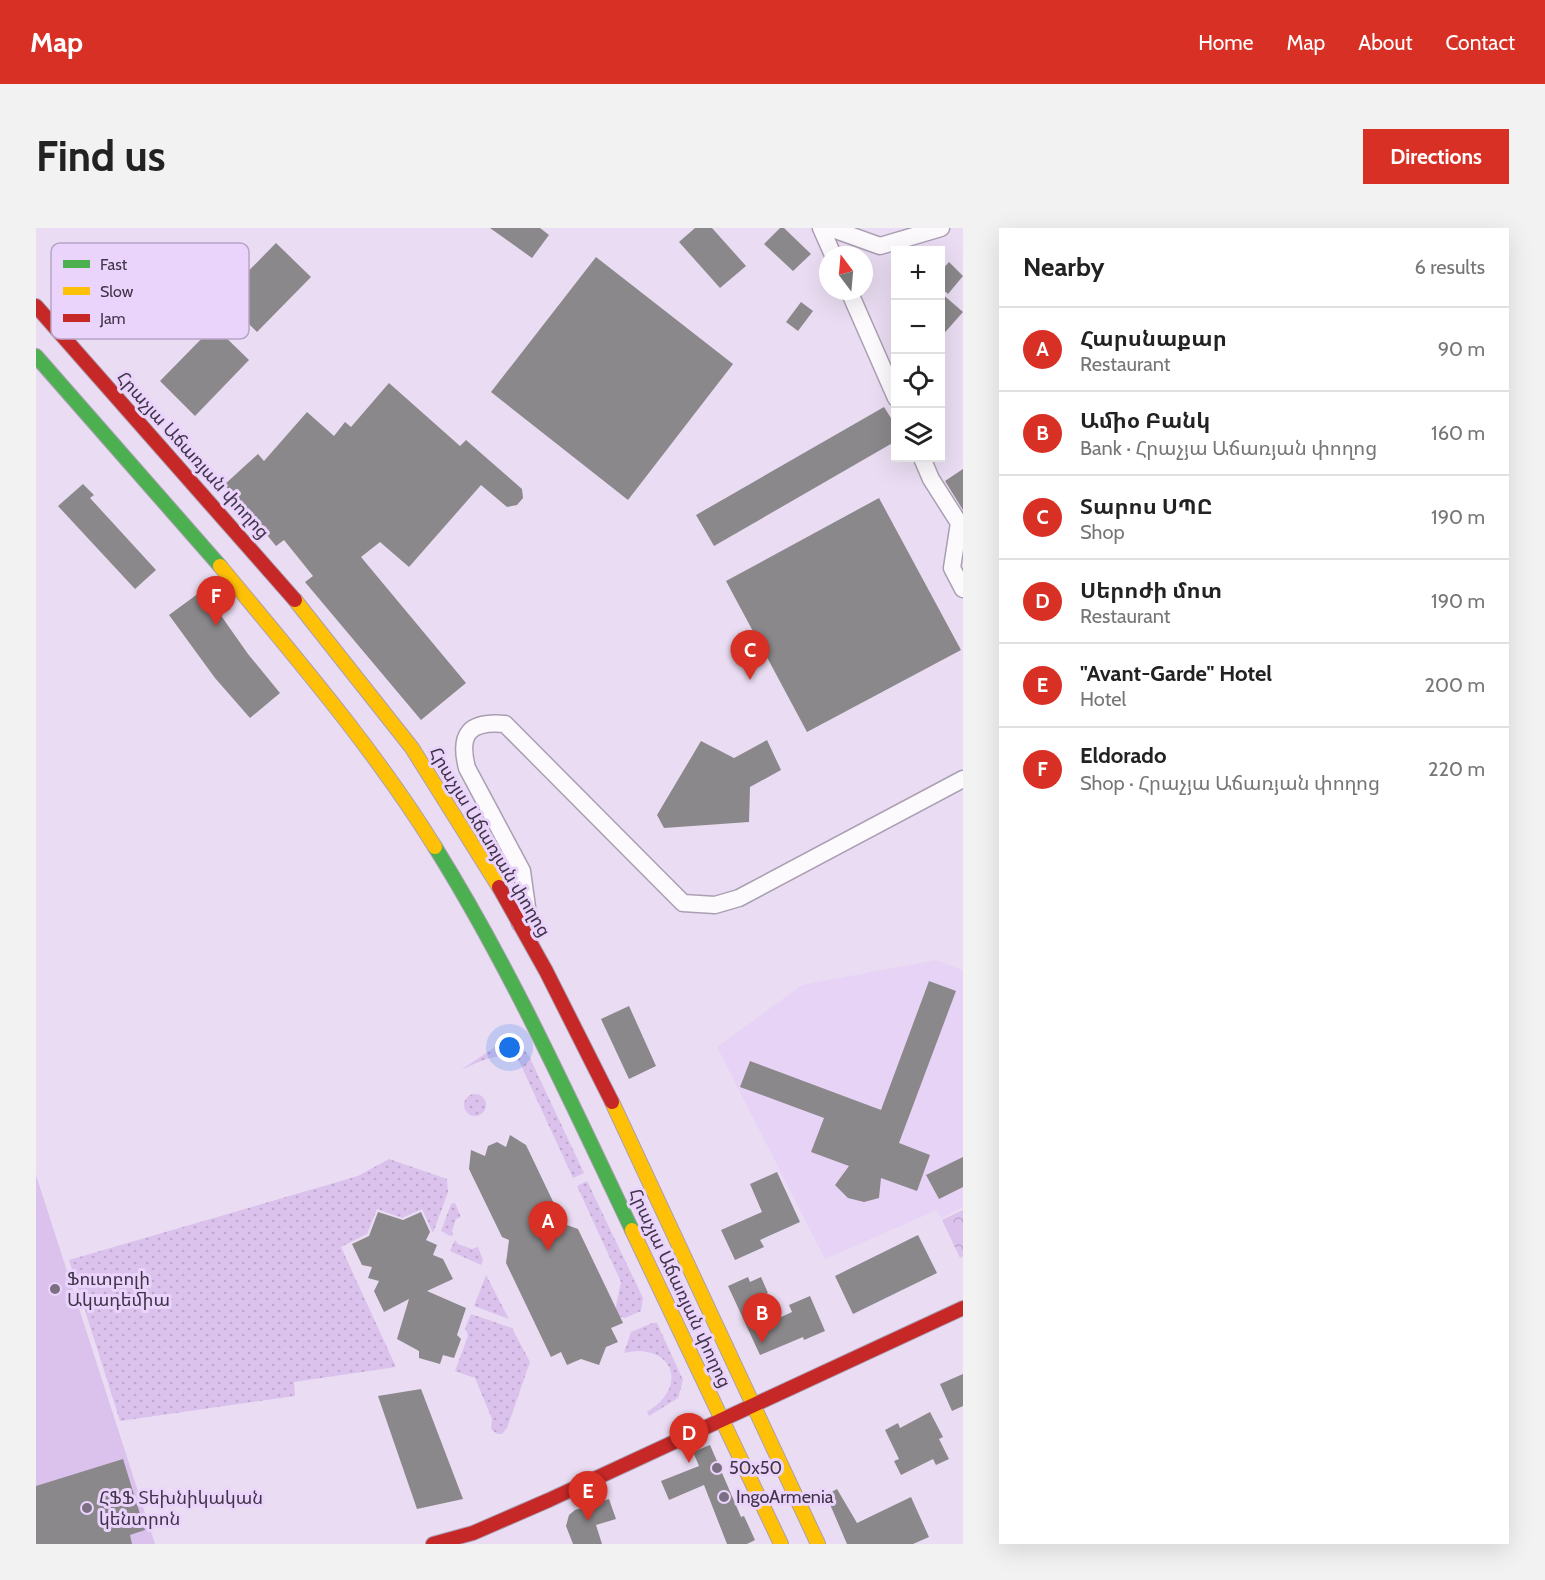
<!DOCTYPE html>
<html lang="en">
<head>
<meta charset="utf-8">
<style>
	:root { --surface:#fff; --page:#f2f2f2; --text:#222; --muted:#767676; --line:#e0e0e0; --accent:#d93025 }
	body { margin:0; font-family:Cabin,"Noto Sans Armenian",sans-serif; background:var(--page); color:var(--text) }
	.controls { position:absolute; right:18px; top:18px; display:grid; overflow:hidden; border-radius:0px; box-shadow:0 6px 24px #0002 }
	.controls button { width:54px; height:54px; display:grid; place-items:center; padding:0; border:0; border-bottom:2px solid var(--line); background:var(--surface); color:var(--text); font:30px sans-serif }
	.compass { position:absolute; left:783px; top:18px; width:54px; height:54px; border-radius:50%; background:var(--surface); box-shadow:0 6px 24px #0002; rotate:344deg }
	.you { position:absolute; left:474px; top:820px; width:21px; height:21px; margin:-15px; border:4px solid #fff; border-radius:50%; background:#1a73e8; box-shadow:0 0 0 9px #1a73e833 }
	.badge { display:grid; place-items:center; width:39px; height:39px; border-radius:50%; background:var(--accent); color:#fff; font-size:20px; font-weight:700 }
	.pin { position:absolute; translate:-50% -50px; filter:drop-shadow(0 2px 3px #0008) }
	.pin::after { content:''; position:absolute; top:32px; width:21px; height:18px; background:inherit; clip-path:polygon(0 0,100% 0,50% 100%) }
	.list { margin:0; padding:0; list-style:none }
	h2 { display:flex; justify-content:space-between; align-items:center; height:78px; margin:0; padding:0 24px; font-size:26px }
	h2 small { font-size:20px; font-weight:400; color:var(--muted) }
	.list li { display:grid; grid-template-columns:39px 1fr auto; gap:18px; align-items:center; box-sizing:border-box; height:84px; padding:0 24px; border-top:2px solid var(--line) }
	.list b { display:block; font-size:22px; white-space:nowrap }
	.list p { margin:0; font-size:20px; white-space:nowrap; color:var(--muted) }
	.list em { font-size:20px; font-style:normal; color:var(--muted) }
	.icon { flex:none; width:33px; height:33px; fill:none; stroke:currentColor; stroke-width:2; stroke-linecap:round; stroke-linejoin:round }
	.map { position:relative; flex:none; width:927px; height:1316px; overflow:hidden; border-radius:0px }
	header { display:flex; align-items:center; gap:36px; box-sizing:border-box; height:84px; padding:0 30px; background:var(--accent); color:#fff }
	header strong { font-size:28px }
	nav { display:flex; gap:33px; margin-inline-start:auto; font-size:21px }
	.intro { display:flex; align-items:center; justify-content:space-between; box-sizing:border-box; height:144px; padding:0 36px }
	h1 { margin:0; font-size:42px }
	.button { padding:15px 27px; border-radius:0px; background:var(--accent); color:#fff; font-size:21px; font-weight:700 }
	main { display:flex; gap:36px; padding:0 36px }
	aside { flex:1; background:var(--surface); border-radius:0px; box-shadow:0 6px 24px #0002 }
	.map>svg:first-child { display:block }
</style>
</head>
<body>
<header>
<strong>Map</strong>
<nav><a>Home</a><a>Map</a><a>About</a><a>Contact</a></nav>
</header>
<div class="intro"><h1>Find us</h1><a class="button">Directions</a></div>
<main>
<div class="map">
<svg width="927" height="1316" viewBox="0 0 927 1316">
	<defs>
		<pattern id="grass-dots" width="8" height="8" patternUnits="userSpaceOnUse" patternTransform="scale(1.5)"><rect width="8" height="8" fill="#dbc2ed"/><path d="M2 2h.1M6 6h.1" fill="none" stroke="#bda7cd" stroke-width="1.8" stroke-linecap="round"/></pattern>
		<pattern id="park-crowns" width="20" height="18" patternUnits="userSpaceOnUse" patternTransform="scale(1.5)"><rect width="20" height="18" fill="#dbc2ed"/><path d="M2 6a3 3 0 1 1 6 0M12 15a3 3 0 1 1 6 0" fill="none" stroke="#bda7cd"/></pattern>
	</defs>
	<rect width="100%" height="100%" fill="#eaddf3"/>
	<polygon fill="#e7d3f5" points="899,732 927,742 927,979 905,990 901,982 789,1031 681,819 766,757"/>
	<g fill="url(#grass-dots)">
		<path d="M472 817 486 819 493 828 548 945 537 950 483 833C462 822 445 833 425 842L459 819Z"/>
		<circle cx="439" cy="877" r="11"/>
		<polygon points="353,931 411,951 412,964 397,1005 386,981 366,990 341,981 331,1006 305,1019 360,1139 258,1154 259,1168 84,1193 33,1032 322,948"/>
		<polygon points="551,953 607,1070 605,1083 589,1090 582,1088 579,1083 585,1054 541,958"/>
		<polygon points="419,975 425,989 420,991 416,1003 417,1007 414,1008 405,1003 415,976"/>
		<polygon points="419,1012 422,1016 436,1021 442,1019 447,1032 445,1037 414,1023"/>
		<polygon points="450,1047 473,1091 438,1078"/>
		<polygon points="435,1086 476,1100 494,1134 471,1200 466,1206 461,1206 455,1201 456,1191 439,1150 419,1143 432,1108 429,1100"/>
		<path d="M616 1095H621L647 1152 642 1170 613 1188 611 1184C654 1159 637 1114 588 1125L595 1104Z"/>
	</g>
	<polygon fill="url(#park-crowns)" points="927,982 927,1028 924,1030 906,992"/>
	<polygon fill="#dbc2ed" points="0,947 119,1316 0,1316"/>
	<g fill="#8a888a">
		<polygon points="454,0 504,0 513,7 496,30"/>
		<polygon points="659,0 676,0 710,38 684,60 643,14"/>
		<polygon points="744,0 748,0 775,26 757,43 728,16"/>
		<polygon points="240,15 275,49 221,104 186,70"/>
		<polygon points="560,29 697,136 592,272 455,164"/>
		<polygon points="913,34 927,48 912,66 904,59 904,44"/>
		<polygon points="904,64 927,84 904,110"/>
		<polygon points="765,74 777,83 762,103 750,94"/>
		<polygon points="178,98 213,132 159,188 124,153"/>
		<polygon points="353,155 424,218 430,212 486,261 487,270 481,277 471,279 445,257 373,339 344,314 325,329 430,455 385,492 269,354 277,348 248,312 240,318 231,307 233,305 188,257 222,226 228,233 271,184 298,208 309,194 315,199"/>
		<polygon points="848,179 860,198 860,213 678,318 660,287"/>
		<polygon points="927,241 927,282 909,253"/>
		<polygon points="47,256 58,267 54,270 120,342 99,361 22,278"/>
		<polygon points="843,270 925,422 771,504 690,353"/>
		<polygon points="167,362 212,426 244,465 214,490 179,450 133,387"/>
		<polygon points="731,512 745,542 714,559 713,594 628,600 621,587 665,513 698,530"/>
		<polygon points="893,753 920,763 863,915 894,927 881,963 845,950 843,970 828,974 812,970 799,957 813,938 775,924 788,890 704,859 714,833 845,882"/>
		<polygon points="593,778 620,838 593,851 565,791"/>
		<polygon points="474,907 490,917 522,984 517,992 542,1001 587,1095 575,1100 582,1114 570,1119 563,1137 545,1131 531,1137 525,1124 515,1129 470,1035 473,1012 466,1009 433,941 435,922 449,928 452,918 461,914 470,919"/>
		<polygon points="927,929 927,959 903,971 890,947"/>
		<polygon points="741,944 764,994 724,1012 728,1019 699,1032 685,1002 726,984 714,956"/>
		<polygon points="342,984 367,992 385,984 394,1004 390,1012 401,1017 397,1027 407,1031 417,1051 391,1063 430,1080 421,1107 425,1111 418,1130 407,1127 404,1136 383,1130 383,1123 361,1111 373,1071 348,1084 338,1063 343,1053 332,1050 336,1039 326,1037 316,1016 333,1008"/>
		<polygon points="882,1007 901,1045 817,1086 799,1048"/>
		<polygon points="712,1049 714,1054 725,1049 732,1065 721,1070 732,1095 756,1084 753,1077 774,1068 789,1103 768,1112 767,1109 724,1127 692,1058"/>
		<polygon points="927,1146 927,1178 916,1183 904,1156"/>
		<polygon points="385,1161 427,1271 381,1281 342,1168"/>
		<polygon points="894,1184 907,1209 903,1211 913,1231 900,1237 897,1231 865,1247 858,1233 863,1231 849,1202 862,1195 864,1200"/>
		<polygon points="674,1217 705,1289 708,1288 719,1312 711,1316 691,1316 668,1257 633,1272 625,1253 663,1238 657,1224"/>
		<polygon points="87,1231 109,1302 94,1307 96,1316 0,1316 0,1258"/>
		<polygon points="801,1261 821,1295 875,1269 893,1309 877,1316 811,1316 790,1267"/>
		<polygon points="573,1271 580,1291 560,1297 566,1316 537,1316 530,1298 533,1287 539,1282"/>
	</g>
	<g fill="none" stroke-linecap="round" stroke-linejoin="round">
		<g stroke="#aa9fb2" stroke-width="19">
			<g id="street">
				<polyline points="785,0 797,27"/>
				<polyline points="794,0 844,18 905,0"/>
				<polyline points="813,63 860,170"/>
				<polyline points="886,230 895,251 923,295 916,340 927,361"/>
				<path d="M484 695 491 679 486 643 431 540C422 505 434 493 469 496L647 675 679 677 703 670 927 551"/>
			</g>
		</g>
		<g stroke="#aa9fb2" stroke-width="16">
			<g id="fast">
				<polyline points="0,128 184,338"/>
				<path d="M399 619C475 741 534 872 596 1002"/>
			</g>
		</g>
		<g stroke="#aa9fb2" stroke-width="16">
			<g id="slow">
				<path d="M184 338C259 429 337 519 399 619"/>
				<polyline points="259,372 376,520 463,659"/>
				<polyline points="576,874 782,1316"/>
				<polyline points="596,1002 745,1316"/>
			</g>
		</g>
		<g stroke="#aa9fb2" stroke-width="16">
			<g id="jam">
				<polyline points="0,78 259,372"/>
				<polyline points="463,659 510,743 576,874"/>
				<polyline points="397,1316 437,1305 513,1272 927,1080"/>
			</g>
		</g>
		<use href="#street" stroke="#fcfafd" stroke-width="16"/>
		<use href="#fast" stroke="#4caf50" stroke-width="14"/>
		<use href="#slow" stroke="#ffc107" stroke-width="14"/>
		<use href="#jam" stroke="#c62828" stroke-width="14"/>
	</g>
	<g fill="#7c6f84" stroke="#ebd4fc" stroke-width="2">
		<circle cx="19" cy="1061" r="6"/>
		<circle cx="681" cy="1240" r="6"/>
		<circle cx="688" cy="1269" r="6"/>
		<circle cx="51" cy="1280" r="6"/>
	</g>
	<g text-anchor="middle" dominant-baseline="central" stroke-width="6" stroke-linejoin="round" paint-order="stroke">
		<g font-size="18" fill="#403448" stroke="#ebd4fc">
			<text transform="translate(157 227) rotate(48)">Հրաչյա Աճառյան փողոց</text>
			<text transform="translate(454 614) rotate(59)">Հրաչյա Աճառյան փողոց</text>
			<text transform="translate(644 1060) rotate(65)">Հրաչյա Աճառյան փողոց</text>
		</g>
		<g font-size="18" fill="#403448" stroke="#ebd4fc" text-anchor="start">
			<text x="31" y="1051">Ֆուտբոլի<tspan x="31" dy="21">Ակադեմիա</tspan></text>
			<text x="693" y="1240">50x50</text>
			<text x="700" y="1269">IngoArmenia</text>
			<text x="63" y="1270">ՀՖՖ Տեխնիկական<tspan x="63" dy="21">կենտրոն</tspan></text>
		</g>
	</g>
	<rect x="15" y="15" width="198" height="96" rx="9" fill="#ebd4fc" stroke="#b8a4c6" stroke-width="1.5"/>
	<rect x="27" y="32" width="27" height="8" fill="#4caf50"/>
	<rect x="27" y="59" width="27" height="8" fill="#ffc107"/>
	<rect x="27" y="86" width="27" height="8" fill="#c62828"/>
	<g font-size="16" fill="#403448">
		<text x="64" y="42">Fast</text>
		<text x="64" y="69">Slow</text>
		<text x="64" y="96">Jam</text>
	</g>
</svg>
<div class="controls">
<button>+</button>
<button>−</button>
<button><svg class="icon" aria-label="locate" viewBox="0 0 24 24"><circle cx="12" cy="12" r="6"/><path d="M12 2v4M12 18v4M2 12h4M18 12h4"/></svg></button>
<button><svg class="icon" aria-label="layers" viewBox="0 0 24 24"><path d="M12 4l9 5-9 5-9-5zM3 14l9 5 9-5"/></svg></button>
</div>
<svg class="compass" viewBox="-18 -18 36 36"><path d="M0-13l5 13h-10z" fill="#e53935"/><path d="M0 13l5-13h-10z" fill="#767676"/></svg>
<div class="you"></div>
<div class="pin badge" style="left:512px;top:1023px">A</div>
<div class="pin badge" style="left:726px;top:1115px">B</div>
<div class="pin badge" style="left:714px;top:452px">C</div>
<div class="pin badge" style="left:653px;top:1235px">D</div>
<div class="pin badge" style="left:552px;top:1293px">E</div>
<div class="pin badge" style="left:180px;top:398px">F</div>
</div>
<aside>
<h2>Nearby<small>6 results</small></h2>
<ul class="list">
<li><span class="badge">A</span><div><b>Հարսնաքար</b><p>Restaurant</p></div><em>90 m</em></li>
<li><span class="badge">B</span><div><b>Ամիօ Բանկ</b><p>Bank · Հրաչյա Աճառյան փողոց</p></div><em>160 m</em></li>
<li><span class="badge">C</span><div><b>Տարոս ՍՊԸ</b><p>Shop</p></div><em>190 m</em></li>
<li><span class="badge">D</span><div><b>Սերոժի մոտ</b><p>Restaurant</p></div><em>190 m</em></li>
<li><span class="badge">E</span><div><b>&quot;Avant-Garde&quot; Hotel</b><p>Hotel</p></div><em>200 m</em></li>
<li><span class="badge">F</span><div><b>Eldorado</b><p>Shop · Հրաչյա Աճառյան փողոց</p></div><em>220 m</em></li>
</ul>
</aside>
</main>
</body>
</html>
